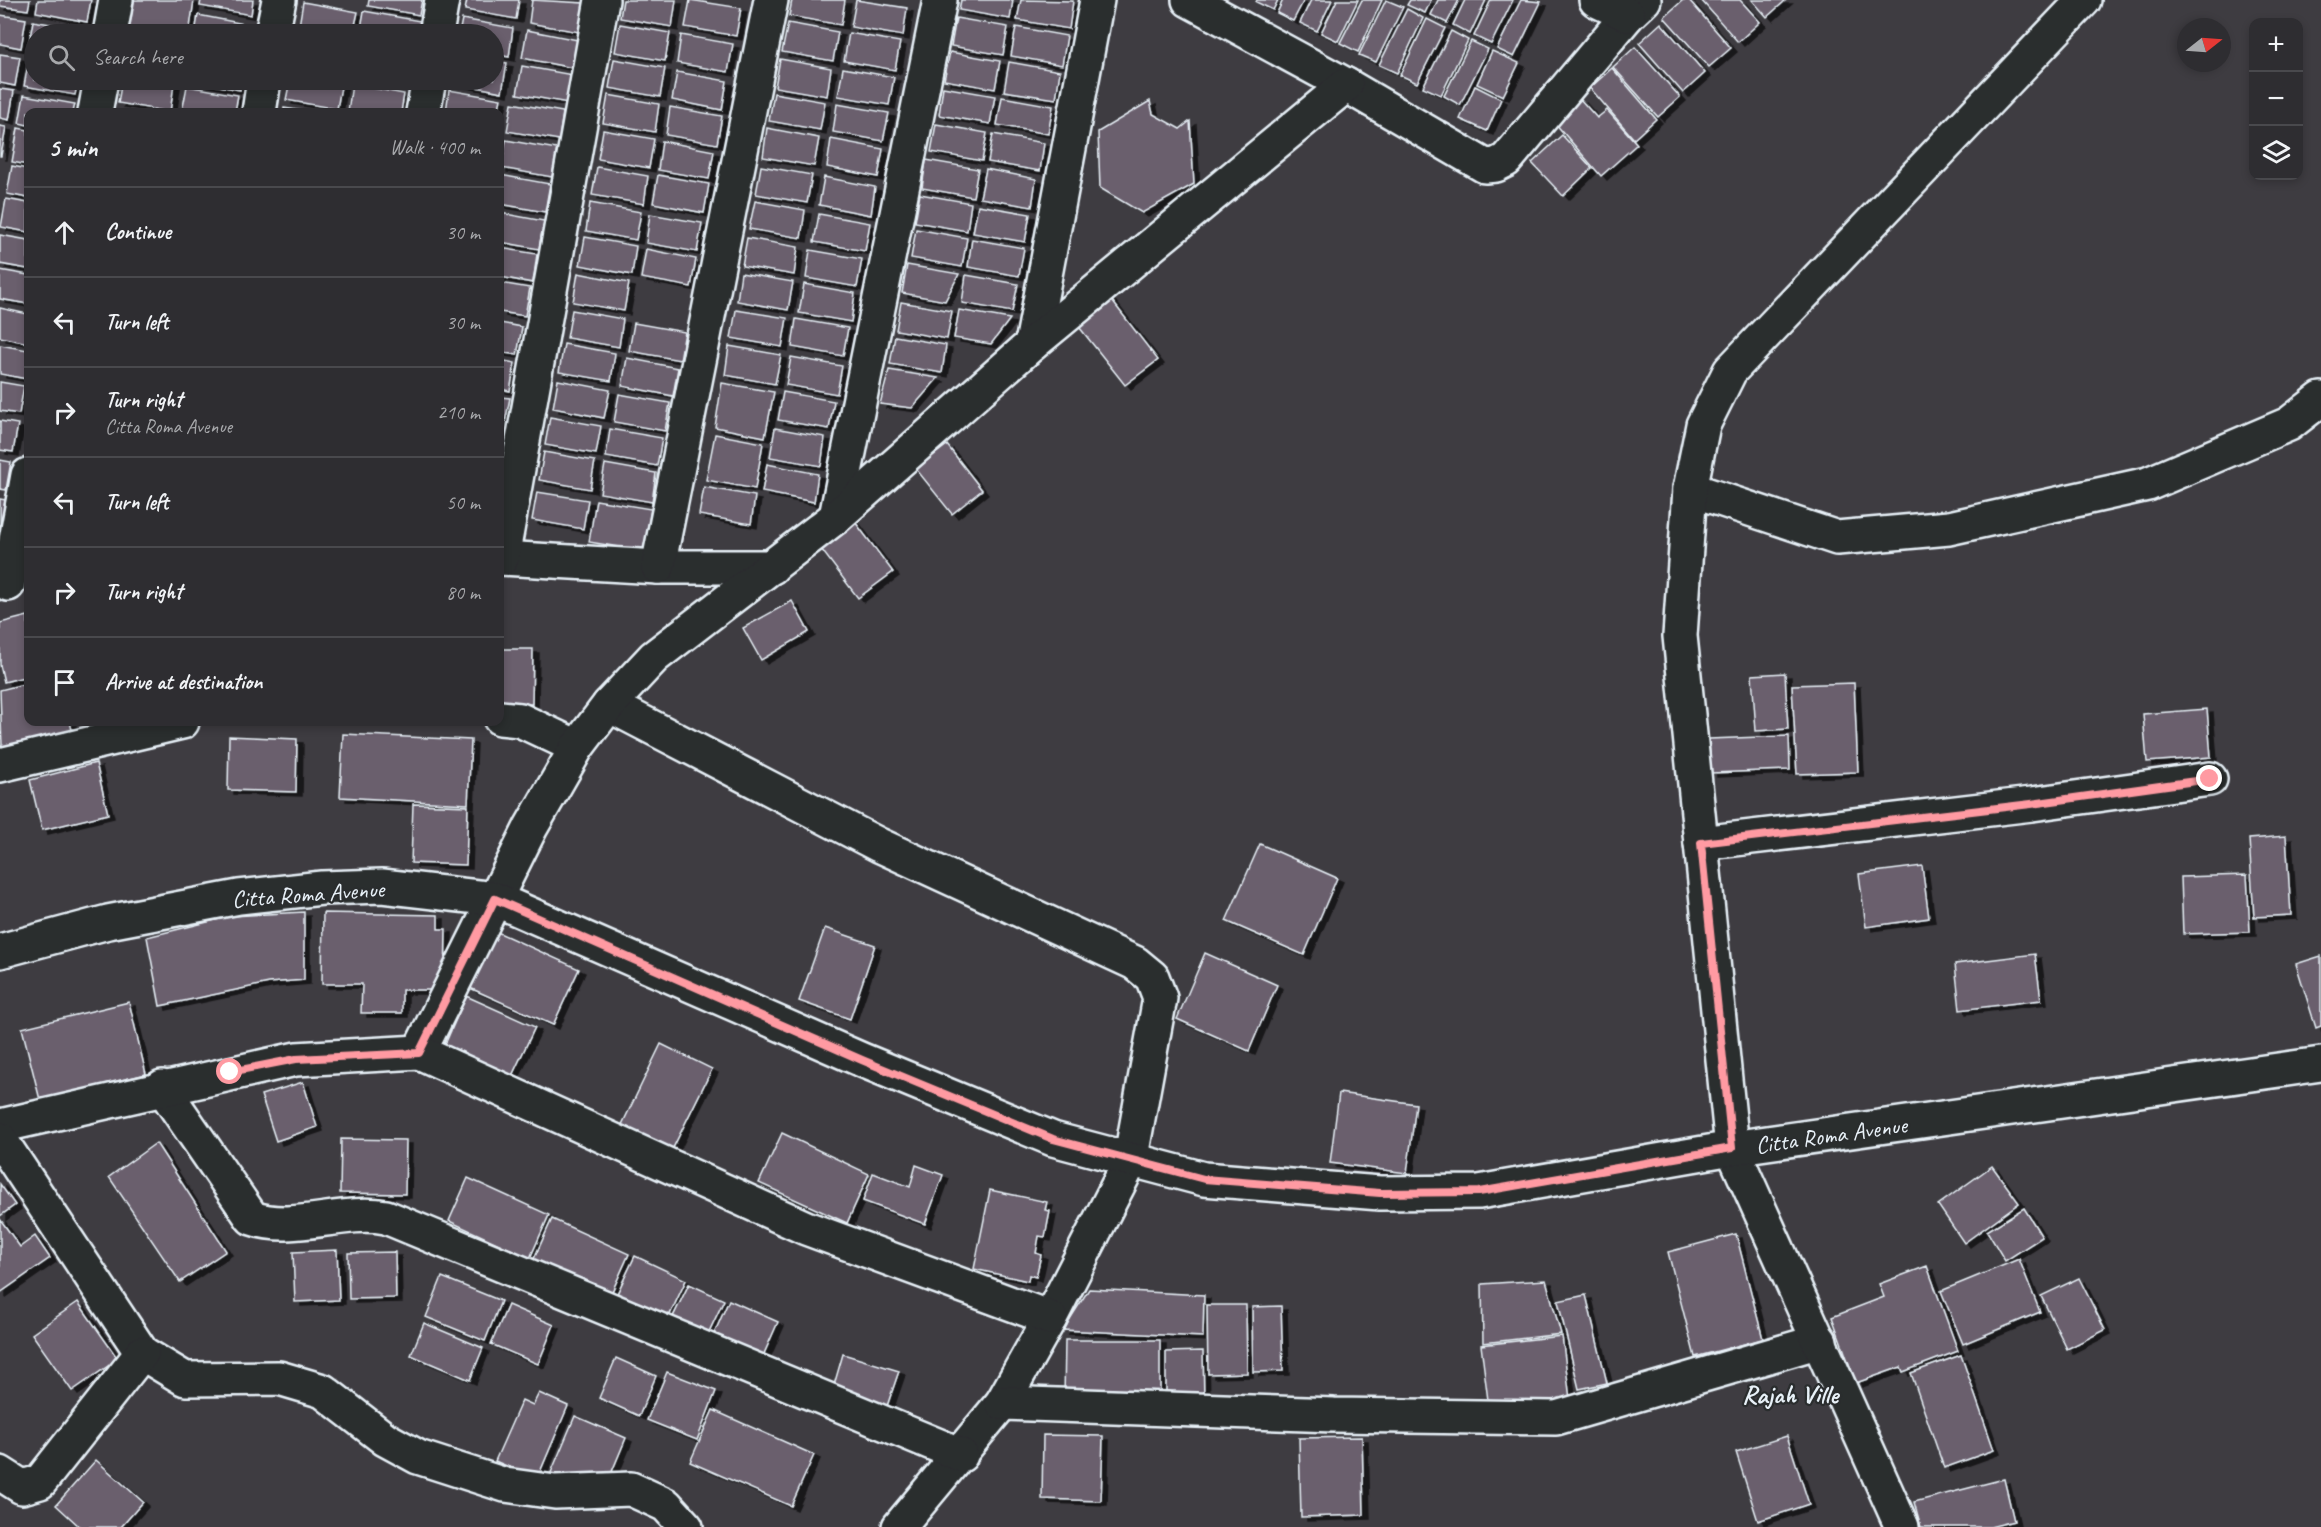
<!DOCTYPE html>
<html lang="en">
<head>
<meta charset="utf-8">
<style>
	:root { --surface:#2e2d31; --page:#3a393d; --text:#f1f3f6; --muted:#a7a8ab; --line:#49494d }
	body { margin:0; font-family:Caveat,sans-serif; background:var(--page); color:var(--text) }
	.controls { position:absolute; right:18px; top:18px; display:grid; overflow:hidden; border-radius:12px; box-shadow:0 3px 9px #0003 }
	.controls button { width:54px; height:54px; display:grid; place-items:center; padding:0; border:0; border-bottom:2px solid var(--line); background:var(--surface); color:var(--text); font:30px sans-serif }
	.compass { position:absolute; left:2177px; top:18px; width:54px; height:54px; border-radius:50%; background:var(--surface); box-shadow:0 3px 9px #0003; rotate:73deg }
	.stop { position:absolute; width:18px; height:18px; margin:-14px; border:4px solid #ff9aa2; border-radius:50%; background:#fff }
	.stop.end { background:#ff9aa2; border-color:#fff; box-shadow:0 2px 6px #0008 }
	.list { margin:0; padding:0; list-style:none }
	h2 { display:flex; justify-content:space-between; align-items:center; height:78px; margin:0; padding:0 24px; font-size:26px }
	h2 small { font-size:20px; font-weight:400; color:var(--muted) }
	.list li { display:grid; grid-template-columns:39px 1fr auto; gap:18px; align-items:center; box-sizing:border-box; height:90px; padding:0 24px; border-top:2px solid var(--line) }
	.list b { display:block; font-size:22px; white-space:nowrap }
	.list p { margin:0; font-size:20px; white-space:nowrap; color:var(--muted) }
	.list em { font-size:20px; font-style:normal; color:var(--muted) }
	.icon { flex:none; width:33px; height:33px; fill:none; stroke:currentColor; stroke-width:2; stroke-linecap:round; stroke-linejoin:round }
	.map { position:relative; flex:none; width:2321px; height:1527px; overflow:hidden }
	.search { position:absolute; background:var(--surface); box-shadow:0 3px 9px #0003; left:24px; top:24px; width:480px; height:66px; display:flex; align-items:center; gap:15px; box-sizing:border-box; padding:0 21px; border-radius:33px; color:var(--muted); font-size:22px }
	.panel { position:absolute; background:var(--surface); box-shadow:0 3px 9px #0003; left:24px; top:108px; width:480px; height:618px; border-radius:12px }
	.map>svg:first-child { display:block }
</style>
</head>
<body>
<div class="map">
<svg width="2321" height="1527" viewBox="0 0 2321 1527">
	<defs>
		<filter id="shadow"><feDropShadow dx="6" dy="4" stdDeviation="0" flood-color="#0009"/></filter>
	</defs>
	<rect width="100%" height="100%" fill="#3e3c41"/>
	<filter id="ink" filterUnits="userSpaceOnUse"><feTurbulence type="fractalNoise" baseFrequency=".0167" numOctaves="2"/><feDisplacementMap in="SourceGraphic" scale="12" xChannelSelector="R" yChannelSelector="G"/><feConvolveMatrix kernelMatrix="1 2 1 2 8 2 1 2 1" color-interpolation-filters="sRGB"/></filter>
	<g filter="url(#ink)">
		<g fill="#6b5f6d" stroke="#e8f1f8" stroke-width="1.5" filter="url(#shadow)">
			<polygon points="0,0 30,0 28,10 0,6"/>
			<polygon points="38,0 91,0 87,22 36,12"/>
			<polygon points="134,0 194,0 189,34 128,34"/>
			<polygon points="201,0 253,0 251,15 200,6"/>
			<polygon points="369,0 422,0 419,15 368,6"/>
			<polygon points="467,0 519,0 516,19 465,10"/>
			<polygon points="532,0 584,3 579,32 529,23"/>
			<polygon points="623,0 676,0 672,27 620,18"/>
			<polygon points="690,0 741,8 736,36 685,27"/>
			<polygon points="792,0 845,0 841,25 789,16"/>
			<polygon points="856,0 907,8 903,36 851,27"/>
			<polygon points="961,0 1013,0 1010,19 959,10"/>
			<polygon points="1021,0 1073,1 1069,29 1017,20"/>
			<polygon points="1257,0 1278,0 1273,10 1256,2"/>
			<polygon points="1283,0 1304,0 1293,21 1277,13"/>
			<polygon points="1311,0 1332,0 1317,31 1300,23"/>
			<polygon points="1337,0 1358,0 1338,41 1321,33"/>
			<polygon points="1362,0 1382,0 1358,52 1340,43"/>
			<polygon points="1386,0 1403,7 1376,62 1359,55"/>
			<polygon points="1410,0 1431,0 1425,13 1407,5"/>
			<polygon points="1438,0 1459,0 1447,23 1431,15"/>
			<polygon points="1465,0 1486,0 1470,34 1453,25"/>
			<polygon points="1491,0 1513,0 1491,44 1474,36"/>
			<polygon points="1521,0 1541,2 1514,57 1497,49"/>
			<polygon points="1683,0 1689,0 1731,48 1709,67 1664,17"/>
			<polygon points="1701,0 1740,0 1760,22 1738,42"/>
			<polygon points="1752,0 1786,0 1767,17"/>
			<polygon points="303,2 358,12 353,34 298,32"/>
			<polygon points="1407,9 1423,18 1397,73 1379,65"/>
			<polygon points="364,11 420,21 417,34 360,34"/>
			<polygon points="0,15 26,19 21,48 0,44"/>
			<polygon points="198,15 250,25 248,34 195,34"/>
			<polygon points="956,18 1008,27 1003,55 951,46"/>
			<polygon points="462,19 513,28 509,57 494,54 494,34 459,34"/>
			<polygon points="1427,19 1445,28 1417,83 1400,75"/>
			<polygon points="33,21 84,30 84,34 34,34 34,50 28,49"/>
			<polygon points="788,23 838,32 833,61 782,52"/>
			<polygon points="1661,23 1705,73 1683,93 1639,43"/>
			<polygon points="620,24 670,33 665,61 615,52"/>
			<polygon points="1016,27 1067,36 1062,65 1011,56"/>
			<polygon points="527,30 578,40 573,68 522,58"/>
			<polygon points="1451,31 1468,40 1441,95 1423,87"/>
			<polygon points="849,33 900,42 895,70 844,61"/>
			<polygon points="681,35 733,44 728,72 677,63"/>
			<polygon points="1471,41 1488,49 1460,105 1444,96"/>
			<polygon points="1635,47 1680,97 1658,117 1613,67"/>
			<polygon points="1492,51 1519,63 1503,96 1477,84"/>
			<polygon points="950,52 1000,61 995,89 944,80"/>
			<polygon points="0,54 20,57 15,86 0,83"/>
			<polygon points="29,58 34,59 34,80 78,80 75,95 24,86"/>
			<polygon points="614,59 665,68 660,97 609,88"/>
			<polygon points="780,59 831,68 827,96 775,87"/>
			<polygon points="494,61 507,63 502,92 451,82 452,80 494,80"/>
			<polygon points="1009,62 1060,71 1056,99 1004,91"/>
			<polygon points="522,66 573,75 568,103 517,94"/>
			<polygon points="843,68 894,77 889,105 838,96"/>
			<polygon points="1612,68 1656,119 1634,139 1590,88"/>
			<polygon points="677,72 727,81 722,110 672,100"/>
			<polygon points="122,80 148,80 174,84 170,112 118,103"/>
			<polygon points="189,80 241,80 240,90"/>
			<polygon points="290,80 342,81 337,109 286,100"/>
			<polygon points="375,80 409,80 408,85"/>
			<polygon points="352,84 404,94 401,112 348,112"/>
			<polygon points="187,86 238,95 235,112 182,112"/>
			<polygon points="1475,86 1501,99 1487,131 1460,119"/>
			<polygon points="943,87 995,96 990,124 939,115"/>
			<polygon points="0,89 14,91 9,120 0,118"/>
			<polygon points="449,90 501,99 498,112 446,112"/>
			<polygon points="774,93 825,102 820,130 769,121"/>
			<polygon points="24,95 75,104 73,112 28,112 28,125 19,123"/>
			<polygon points="608,95 659,104 655,132 603,123"/>
			<polygon points="1002,97 1053,106 1048,134 997,125"/>
			<polygon points="1580,99 1597,118 1607,110 1637,144 1601,176 1554,122"/>
			<polygon points="1150,101 1153,114 1180,129 1190,121 1194,184 1142,213 1100,188 1098,132"/>
			<polygon points="512,103 563,112 559,140 507,131"/>
			<polygon points="837,104 889,113 883,141 833,132"/>
			<polygon points="670,107 722,116 717,144 666,135"/>
			<polygon points="284,108 310,112 284,112"/>
			<polygon points="936,124 987,133 982,161 931,152"/>
			<polygon points="0,126 6,127 1,156 0,156"/>
			<polygon points="18,128 28,130 28,165 12,162"/>
			<polygon points="767,128 819,138 814,166 763,157"/>
			<polygon points="603,130 654,139 649,168 598,159"/>
			<polygon points="993,134 1044,143 1040,171 988,162"/>
			<polygon points="1562,135 1592,168 1563,196 1532,163"/>
			<polygon points="831,139 883,149 878,177 827,167"/>
			<polygon points="506,140 557,149 552,177 501,168"/>
			<polygon points="662,141 714,151 709,179 658,170"/>
			<polygon points="926,160 978,169 973,197 922,188"/>
			<polygon points="12,166 28,169 28,198 7,194"/>
			<polygon points="761,166 812,175 807,203 756,194"/>
			<polygon points="597,167 648,176 644,204 592,195"/>
			<polygon points="986,169 1036,179 1032,207 980,198"/>
			<polygon points="500,175 550,184 545,212 500,204"/>
			<polygon points="658,175 709,184 704,213 653,203"/>
			<polygon points="824,177 875,187 871,215 819,205"/>
			<polygon points="920,194 971,203 967,231 915,222"/>
			<polygon points="6,199 28,203 28,232 1,227"/>
			<polygon points="755,201 805,210 801,238 749,229"/>
			<polygon points="590,203 641,212 636,240 586,231"/>
			<polygon points="978,205 1030,214 1025,242 973,233"/>
			<polygon points="500,213 544,221 539,249 500,242"/>
			<polygon points="650,214 702,223 697,252 646,243"/>
			<polygon points="819,214 870,223 865,251 814,242"/>
			<polygon points="916,229 967,238 962,267 911,258"/>
			<polygon points="0,235 28,240 28,269 0,264"/>
			<polygon points="585,237 636,246 632,275 580,265"/>
			<polygon points="747,238 798,247 794,275 742,266"/>
			<polygon points="972,239 1024,248 1019,276 968,267"/>
			<polygon points="500,248 537,254 533,283 500,277"/>
			<polygon points="646,249 696,259 691,287 641,278"/>
			<polygon points="810,250 862,259 857,287 806,278"/>
			<polygon points="907,265 959,274 945,301 902,293"/>
			<polygon points="0,270 28,275 28,304 0,299"/>
			<polygon points="578,273 629,283 624,311 573,302"/>
			<polygon points="741,273 793,282 788,310 737,301"/>
			<polygon points="966,275 1018,284 1012,312 962,303"/>
			<polygon points="500,283 530,288 525,316 500,312"/>
			<polygon points="804,284 855,293 851,322 799,313"/>
			<polygon points="1109,297 1158,360 1125,385 1076,323"/>
			<polygon points="901,302 952,311 947,339 896,330"/>
			<polygon points="0,308 28,314 28,343 0,337"/>
			<polygon points="572,310 623,319 619,347 567,338"/>
			<polygon points="736,310 787,318 782,347 731,338"/>
			<polygon points="959,310 1010,319 991,344 954,338"/>
			<polygon points="796,319 848,328 843,356 792,347"/>
			<polygon points="500,323 522,327 517,355 500,352"/>
			<polygon points="634,323 685,332 680,360 629,351"/>
			<polygon points="895,336 946,345 942,373 890,364"/>
			<polygon points="564,344 615,353 611,381 559,372"/>
			<polygon points="0,345 28,350 27,379 0,374"/>
			<polygon points="729,346 781,355 775,384 725,375"/>
			<polygon points="791,357 842,366 837,394 786,385"/>
			<polygon points="627,358 678,368 673,396 622,386"/>
			<polygon points="500,360 515,363 510,391 500,389"/>
			<polygon points="889,370 938,378 912,408 880,404"/>
			<polygon points="558,380 610,390 604,418 553,408"/>
			<polygon points="0,382 24,386 19,414 0,411"/>
			<polygon points="722,383 774,392 765,437 715,427"/>
			<polygon points="783,392 834,401 829,429 778,420"/>
			<polygon points="619,394 670,403 665,431 614,422"/>
			<polygon points="500,397 510,398 504,427 500,426"/>
			<polygon points="550,417 601,426 596,454 545,445"/>
			<polygon points="0,421 18,424 13,452 0,450"/>
			<polygon points="775,428 825,437 821,466 770,457"/>
			<polygon points="610,429 662,438 657,466 606,457"/>
			<polygon points="715,434 763,443 755,489 706,480"/>
			<polygon points="947,445 982,490 952,514 916,469"/>
			<polygon points="544,452 595,461 590,489 539,480"/>
			<polygon points="0,460 11,462 6,490 0,489"/>
			<polygon points="605,464 656,473 652,502 600,493"/>
			<polygon points="767,464 818,474 814,502 762,492"/>
			<polygon points="704,487 755,496 751,524 699,515"/>
			<polygon points="537,492 588,500 583,529 532,520"/>
			<polygon points="0,499 6,500 0,541"/>
			<polygon points="596,500 651,509 644,551 589,542"/>
			<polygon points="852,518 893,572 858,598 818,545"/>
			<polygon points="792,601 809,632 761,660 743,628"/>
			<polygon points="28,616 28,676 4,682 0,665 0,623"/>
			<polygon points="500,649 533,649 532,704 500,704"/>
			<polygon points="1785,673 1788,729 1756,731 1752,675"/>
			<polygon points="28,683 28,722 70,722 72,730 2,748 0,690"/>
			<polygon points="1854,683 1858,772 1797,774 1792,685"/>
			<polygon points="2207,709 2211,757 2147,762 2143,714"/>
			<polygon points="343,734 471,740 468,804 340,797"/>
			<polygon points="229,736 297,739 296,792 228,790"/>
			<polygon points="1789,736 1790,770 1711,773 1709,739"/>
			<polygon points="96,763 108,814 42,830 30,780"/>
			<polygon points="413,804 468,806 466,865 411,863"/>
			<polygon points="2286,836 2291,915 2254,917 2249,839"/>
			<polygon points="1260,844 1337,878 1304,955 1226,921"/>
			<polygon points="1922,866 1929,918 1866,927 1859,874"/>
			<polygon points="2247,875 2250,932 2183,934 2181,877"/>
			<polygon points="304,912 304,980 269,983 160,1006 147,937 232,916"/>
			<polygon points="323,913 438,915 438,929 446,929 445,982 435,983 434,990 402,990 402,1013 361,1013 362,984 322,984"/>
			<polygon points="825,928 875,945 850,1019 799,1001"/>
			<polygon points="495,931 579,969 553,1025 470,988"/>
			<polygon points="1205,953 1277,985 1249,1051 1177,1019"/>
			<polygon points="2035,954 2041,1000 1960,1010 1955,964"/>
			<polygon points="2321,956 2321,1026 2316,1028 2296,964"/>
			<polygon points="466,996 535,1027 510,1080 443,1049"/>
			<polygon points="129,1002 146,1074 40,1100 22,1028"/>
			<polygon points="661,1044 712,1069 668,1158 618,1133"/>
			<polygon points="303,1082 317,1127 276,1141 261,1095"/>
			<polygon points="1339,1093 1416,1104 1407,1173 1330,1163"/>
			<polygon points="782,1133 869,1174 847,1223 759,1183"/>
			<polygon points="341,1139 406,1140 405,1194 340,1193"/>
			<polygon points="156,1143 226,1251 180,1282 109,1177"/>
			<polygon points="916,1165 943,1175 925,1224 863,1201 873,1173 910,1187"/>
			<polygon points="1992,1166 2019,1203 1964,1243 1938,1205"/>
			<polygon points="468,1178 549,1215 530,1258 449,1221"/>
			<polygon points="0,1184 15,1205 0,1216"/>
			<polygon points="990,1190 1047,1202 1045,1210 1050,1211 1045,1237 1039,1236 1036,1253 1041,1255 1036,1277 1029,1275 1028,1281 974,1269"/>
			<polygon points="2024,1208 2042,1237 2005,1261 1987,1231"/>
			<polygon points="0,1219 20,1247 35,1236 50,1258 0,1293"/>
			<polygon points="552,1219 629,1254 610,1296 533,1261"/>
			<polygon points="1736,1234 1763,1339 1695,1357 1668,1252"/>
			<polygon points="337,1250 339,1300 295,1302 293,1252"/>
			<polygon points="395,1252 396,1298 349,1299 348,1253"/>
			<polygon points="635,1256 686,1280 666,1323 615,1298"/>
			<polygon points="2019,1259 2040,1312 1963,1344 1941,1291"/>
			<polygon points="1927,1266 1958,1351 1903,1372 1901,1367 1856,1383 1832,1317 1884,1297 1879,1284"/>
			<polygon points="442,1277 501,1301 485,1341 426,1317"/>
			<polygon points="2079,1278 2105,1330 2067,1349 2041,1296"/>
			<polygon points="1546,1280 1561,1334 1483,1343 1482,1284"/>
			<polygon points="689,1284 724,1300 705,1340 670,1323"/>
			<polygon points="1089,1289 1204,1295 1203,1337 1063,1330"/>
			<polygon points="1586,1295 1607,1383 1579,1389 1558,1301"/>
			<polygon points="729,1300 778,1322 759,1365 710,1343"/>
			<polygon points="78,1302 118,1359 72,1391 32,1334"/>
			<polygon points="508,1305 554,1325 538,1364 491,1344"/>
			<polygon points="1207,1305 1246,1305 1247,1373 1208,1374"/>
			<polygon points="1281,1306 1283,1371 1253,1372 1252,1307"/>
			<polygon points="424,1323 483,1348 470,1380 411,1355"/>
			<polygon points="1562,1336 1571,1407 1490,1416 1481,1345"/>
			<polygon points="1065,1340 1160,1340 1160,1399 1064,1399"/>
			<polygon points="1203,1351 1204,1401 1166,1400 1166,1352"/>
			<polygon points="843,1354 899,1371 886,1409 832,1392"/>
			<polygon points="1961,1355 1994,1450 1944,1468 1911,1373"/>
			<polygon points="616,1358 656,1376 639,1416 599,1398"/>
			<polygon points="667,1372 716,1391 697,1440 647,1420"/>
			<polygon points="539,1393 568,1406 537,1479 495,1461 522,1400 533,1405"/>
			<polygon points="713,1410 814,1455 791,1506 690,1462"/>
			<polygon points="575,1416 626,1438 608,1481 592,1473 585,1490 550,1475"/>
			<polygon points="1043,1435 1103,1436 1101,1501 1042,1499"/>
			<polygon points="1787,1436 1809,1504 1758,1521 1736,1452"/>
			<polygon points="1362,1437 1364,1515 1301,1517 1299,1438"/>
			<polygon points="96,1460 143,1502 121,1527 80,1527 56,1505"/>
			<polygon points="2004,1479 2014,1521 1990,1527 1921,1527 1914,1502"/>
		</g>
		<g fill="none" stroke-linecap="round" stroke-linejoin="round">
			<g stroke="#e8f1f8" stroke-width="38">
				<g id="street">
					<polyline points="1189,0 1346,85 1485,166 1496,165 1506,160 1628,15 1644,0"/>
					<polyline points="1596,0 1628,15"/>
					<polyline points="110,34 116,0"/>
					<polyline points="272,34 279,0"/>
					<polyline points="436,34 442,0"/>
					<polyline points="95,112 101,80"/>
					<polyline points="259,112 264,80"/>
					<polyline points="423,112 429,80"/>
					<polyline points="1032,344 1097,0"/>
					<polyline points="1690,489 1837,538 1949,528 2148,484 2289,424 2321,399"/>
					<polyline points="836,517 940,0"/>
					<polyline points="500,558 658,567 772,567"/>
					<polyline points="502,558 602,0"/>
					<polyline points="658,567 771,0"/>
					<polyline points="8,584 28,475"/>
					<polyline points="609,705 879,845 1135,963 1152,977 1160,998 1130,1162 1050,1318 1002,1403 899,1527"/>
					<polyline points="500,718 520,720 577,747"/>
					<polyline points="0,765 182,722"/>
					<polyline points="1701,843 2032,804 2210,779"/>
					<polyline points="419,1052 531,827 577,747 609,705 654,657 836,517 1032,344 1346,85"/>
					<path d="M162 1087 252 1218C294 1233 342 1209 386 1217L961 1455"/>
					<polyline points="0,1126 296,1059 419,1052 806,1228 1050,1318"/>
					<polyline points="0,1139 142,1353 185,1379 279,1378 323,1391 385,1439 418,1457 505,1485 555,1492 631,1489 666,1505 686,1527"/>
					<polyline points="1002,1403 1334,1415 1556,1418 1820,1341"/>
					<polyline points="0,1473 22,1487 40,1482 142,1353"/>
					<polyline points="1902,1527 1732,1148 1680,636 1690,489 1703,425 1730,371 2084,0"/>
				</g>
			</g>
			<g stroke="#e8f1f8" stroke-width="38">
				<polyline id="secondary" points="0,951 108,922 239,897 322,888 382,886 495,899 862,1060 1053,1139 1204,1179 1380,1193 1479,1192 1732,1148 2321,1064"/>
			</g>
			<use href="#street" stroke="#2a2d2e" stroke-width="33"/>
			<use href="#secondary" stroke="#2a2d2e" stroke-width="33"/>
		</g>
	</g>
	<g fill="none" stroke-linecap="round" stroke-linejoin="round" filter="url(#ink)">
		<polyline stroke="#ff9aa2" stroke-width="8" points="230,1072 296,1059 419,1053 495,899 862,1060 1053,1139 1204,1179 1380,1193 1479,1192 1732,1148 1701,843 2031,804 2210,779"/>
	</g>
	<g text-anchor="middle" dominant-baseline="central" stroke-width="4.5" stroke-linejoin="round" paint-order="stroke">
		<g font-size="24" fill="#e8f1f8" stroke="#2a2d2e">
			<text transform="translate(308 894) rotate(-4)">Citta Roma Avenue</text>
			<text transform="translate(1831 1135) rotate(-8)">Citta Roma Avenue</text>
		</g>
		<g font-size="26" font-weight="bold" fill="#e8f1f8" stroke="#2a2d2e">
			<text x="1790" y="1394">Rajah Ville</text>
		</g>
	</g>
</svg>
<div class="controls">
<button>+</button>
<button>−</button>
<button><svg class="icon" aria-label="layers" viewBox="0 0 24 24"><path d="M12 4l9 5-9 5-9-5zM3 14l9 5 9-5"/></svg></button>
</div>
<svg class="compass" viewBox="-18 -18 36 36"><path d="M0-13l5 13h-10z" fill="#e53935"/><path d="M0 13l5-13h-10z" fill="#a7a8ab"/></svg>
<div class="stop" style="left:230px;top:1072px"></div>
<div class="stop end" style="left:2210px;top:779px"></div>
<div class="search"><svg class="icon" aria-label="search" viewBox="0 0 24 24"><circle cx="10" cy="10" r="6"/><path d="M15 15l6 6"/></svg>Search here</div>
<section class="panel">
<h2>5 min<small>Walk · 400 m</small></h2>
<ul class="list">
<li><svg class="icon" aria-label="ahead" viewBox="0 0 24 24"><path d="M12 20V5M6 11l6-6 6 6"/></svg><div><b>Continue</b></div><em>30 m</em></li>
<li><svg class="icon" aria-label="left" viewBox="0 0 24 24"><path d="M17 20v-9H6M10 6l-5 5 5 5"/></svg><div><b>Turn left</b></div><em>30 m</em></li>
<li><svg class="icon" aria-label="right" viewBox="0 0 24 24"><path d="M7 20v-9h11M14 6l5 5-5 5"/></svg><div><b>Turn right</b><p>Citta Roma Avenue</p></div><em>210 m</em></li>
<li><svg class="icon" aria-label="left" viewBox="0 0 24 24"><path d="M17 20v-9H6M10 6l-5 5 5 5"/></svg><div><b>Turn left</b></div><em>50 m</em></li>
<li><svg class="icon" aria-label="right" viewBox="0 0 24 24"><path d="M7 20v-9h11M14 6l5 5-5 5"/></svg><div><b>Turn right</b></div><em>80 m</em></li>
<li><svg class="icon" aria-label="arrive" viewBox="0 0 24 24"><path d="M6 21V4h12l-3 4 3 4H6"/></svg><div><b>Arrive at destination</b></div></li>
</ul>
</section>
</div>
</body>
</html>
